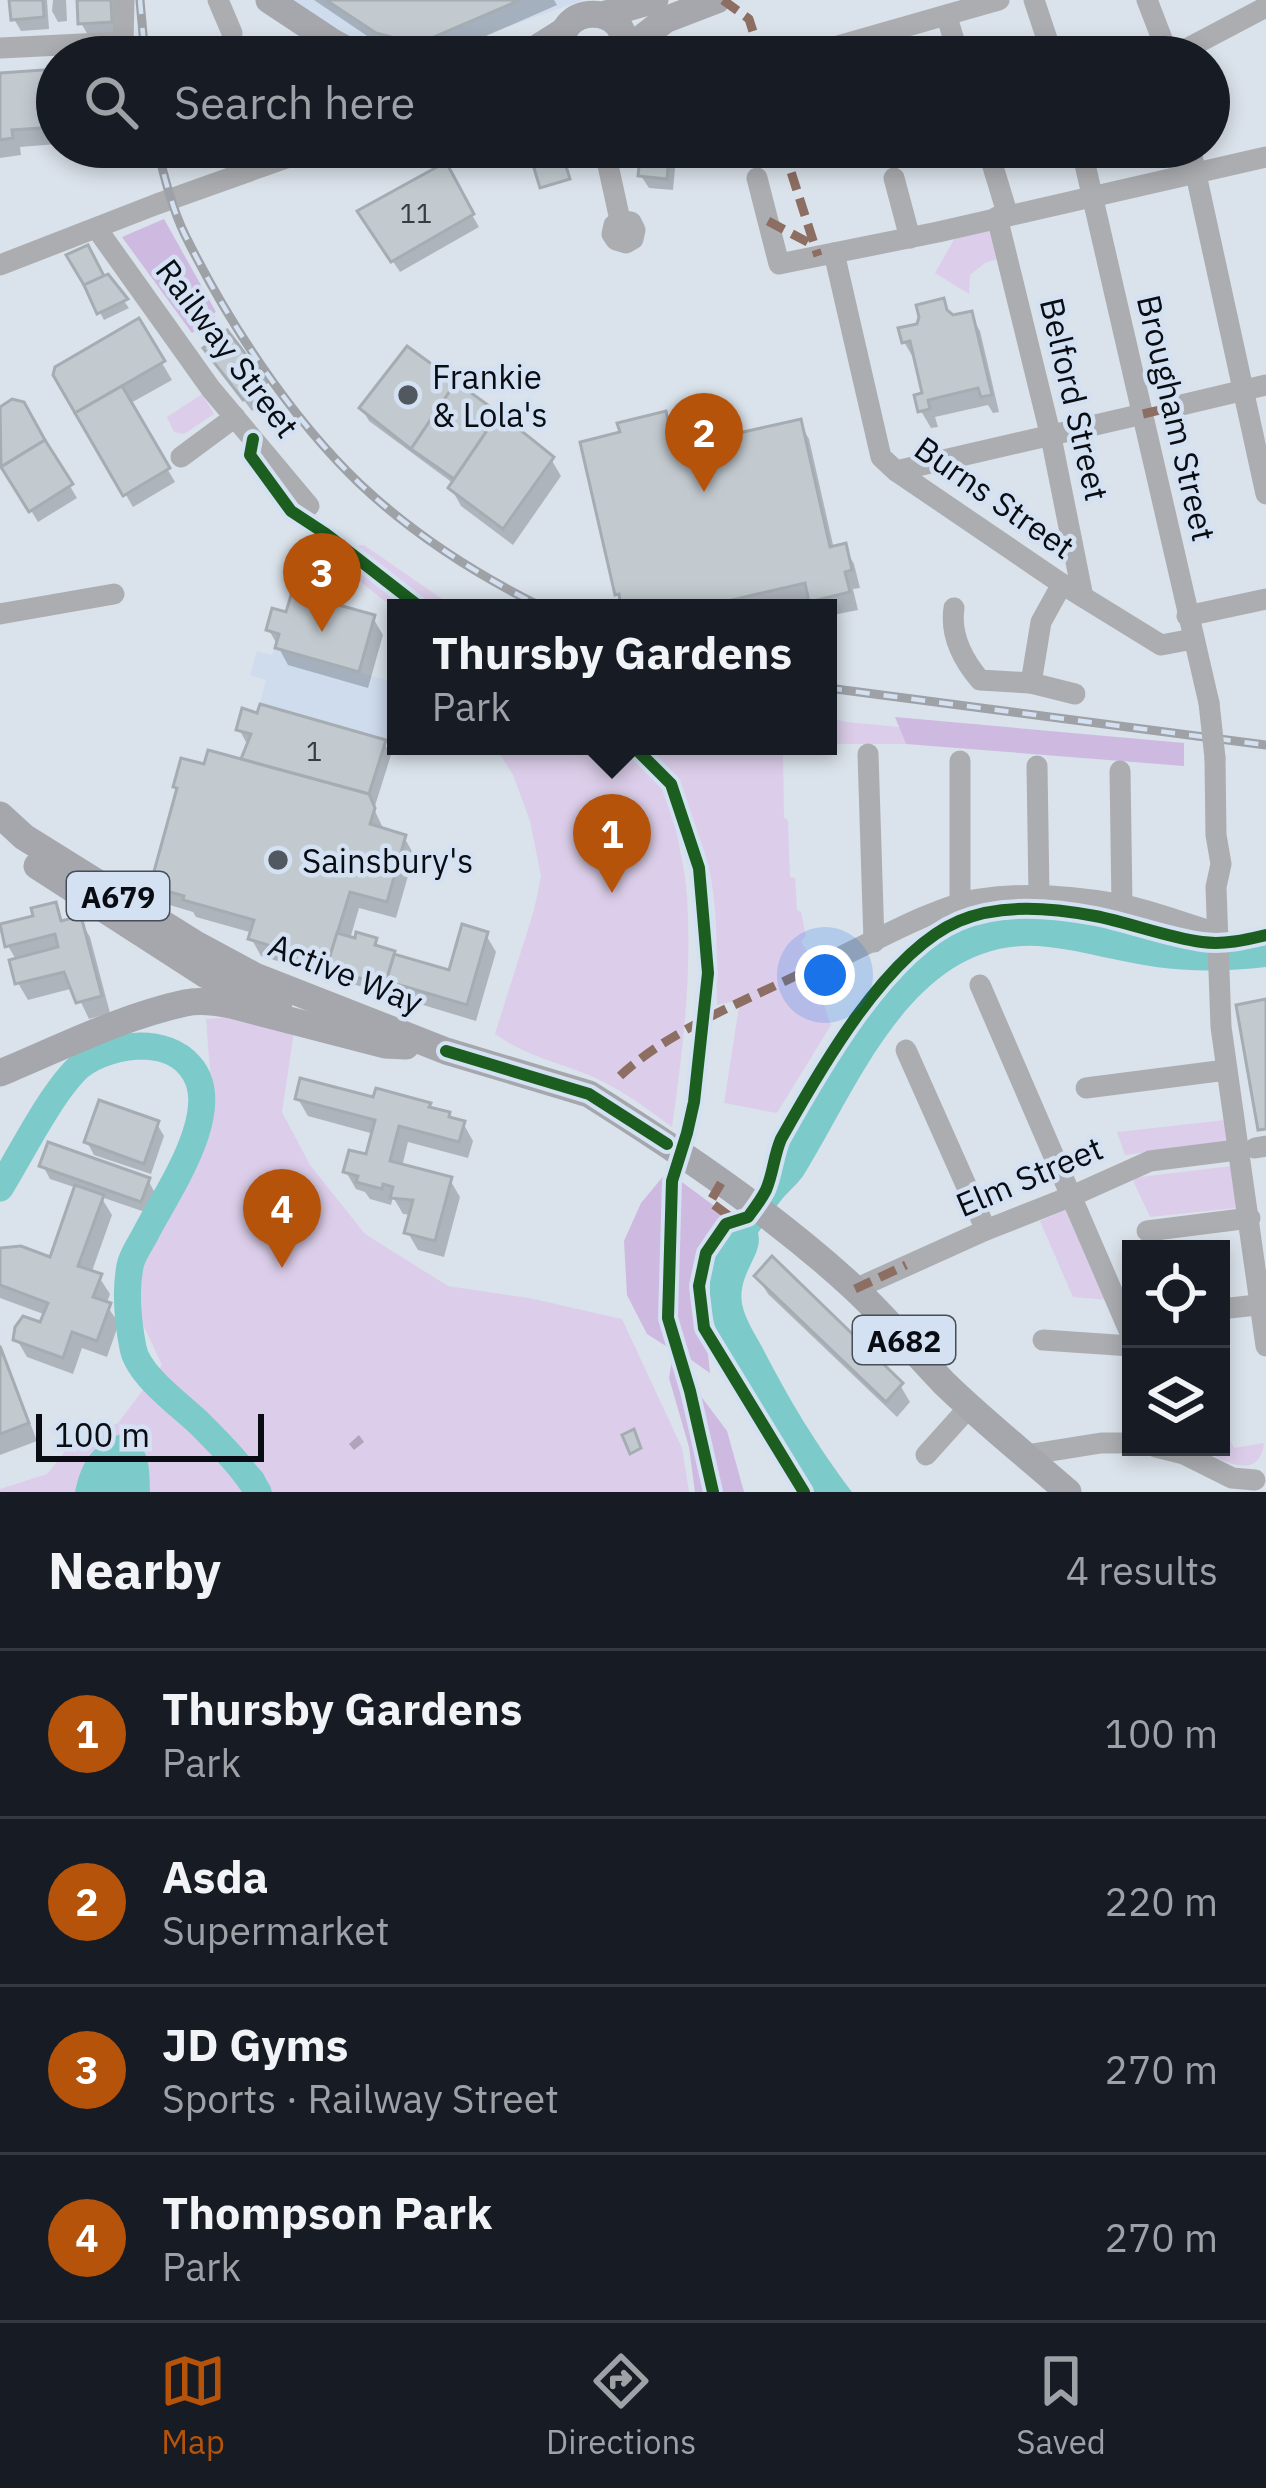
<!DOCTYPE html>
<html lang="en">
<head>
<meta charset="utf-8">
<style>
	:root { --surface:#171b24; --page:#242831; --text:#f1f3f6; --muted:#9ea1a6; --line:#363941; --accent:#b45309 }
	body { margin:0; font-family:"IBM Plex Sans",sans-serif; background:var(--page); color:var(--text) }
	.controls { position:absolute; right:36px; bottom:36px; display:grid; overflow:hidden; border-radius:0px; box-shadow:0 6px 18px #0003 }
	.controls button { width:108px; height:108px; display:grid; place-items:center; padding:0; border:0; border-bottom:3px solid var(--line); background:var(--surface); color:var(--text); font:60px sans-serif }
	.scale { position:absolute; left:36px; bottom:30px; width:228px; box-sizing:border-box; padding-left:12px; border:6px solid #090d13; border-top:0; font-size:33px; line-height:42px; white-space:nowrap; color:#090d13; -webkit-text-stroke:9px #d3e1f2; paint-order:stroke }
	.you { position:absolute; left:825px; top:975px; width:42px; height:42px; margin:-30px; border:9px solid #fff; border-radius:50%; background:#1a73e8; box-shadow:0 0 0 18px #1a73e833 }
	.badge { display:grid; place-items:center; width:78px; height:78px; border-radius:50%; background:var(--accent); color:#fff; font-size:39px; font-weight:700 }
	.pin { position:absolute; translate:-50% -99px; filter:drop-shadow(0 3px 6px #0008) }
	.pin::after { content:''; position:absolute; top:63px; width:42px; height:36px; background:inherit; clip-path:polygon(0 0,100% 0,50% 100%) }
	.popup { position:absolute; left:387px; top:599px; width:450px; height:156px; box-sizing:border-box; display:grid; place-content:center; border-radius:0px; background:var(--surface); filter:drop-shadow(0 3px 9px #0005); font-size:39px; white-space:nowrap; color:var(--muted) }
	.popup b { font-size:45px; color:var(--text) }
	.popup::after { content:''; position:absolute; left:50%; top:100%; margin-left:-24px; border:24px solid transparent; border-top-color:var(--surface) }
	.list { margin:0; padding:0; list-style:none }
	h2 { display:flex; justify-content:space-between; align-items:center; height:156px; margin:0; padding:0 48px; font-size:51px }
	h2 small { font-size:39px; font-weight:400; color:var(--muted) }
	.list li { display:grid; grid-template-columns:78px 1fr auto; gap:36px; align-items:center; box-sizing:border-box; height:168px; padding:0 48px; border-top:3px solid var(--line) }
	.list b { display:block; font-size:45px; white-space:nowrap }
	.list p { margin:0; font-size:39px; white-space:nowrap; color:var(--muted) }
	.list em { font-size:39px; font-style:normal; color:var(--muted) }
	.icon { flex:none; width:66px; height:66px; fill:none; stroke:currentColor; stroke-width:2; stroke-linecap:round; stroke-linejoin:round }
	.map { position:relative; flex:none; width:1266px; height:1492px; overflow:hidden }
	.search { position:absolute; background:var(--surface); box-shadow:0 6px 18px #0003; left:36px; right:36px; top:36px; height:132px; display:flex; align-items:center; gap:30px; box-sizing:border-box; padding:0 42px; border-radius:66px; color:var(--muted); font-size:45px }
	.sheet { height:828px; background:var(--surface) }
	nav { display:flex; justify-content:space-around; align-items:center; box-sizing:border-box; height:168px; border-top:3px solid var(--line); background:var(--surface); font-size:33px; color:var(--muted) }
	nav a { display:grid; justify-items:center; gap:6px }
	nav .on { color:var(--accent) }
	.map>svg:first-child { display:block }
</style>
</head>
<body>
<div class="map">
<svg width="1266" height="1492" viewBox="0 0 1266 1492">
	<rect width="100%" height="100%" fill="#dae2eb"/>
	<g fill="#cedced">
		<polygon points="287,0 583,0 460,44 379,53"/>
		<polygon points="275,648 396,683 396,704 386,740 260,704 266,680 250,675 257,651 272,655"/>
	</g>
	<g fill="#dcceea">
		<polygon points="992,230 998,259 985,263 970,275 969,294 935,273 956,236"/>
		<polygon points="202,394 214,414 184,434 174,432 167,417"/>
		<polygon points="364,545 455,608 396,608 396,610 321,550"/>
		<polygon points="828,717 846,722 900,727 906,744 828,744"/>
		<path d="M495 746H806L783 753 784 818 788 820 790 877 795 878 797 910 801 912 806 936 801 941C817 966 820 997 831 1025L777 1113 724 1103 740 1000 717 1005C716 961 719 907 708 865 700 834 686 806 672 778 669 817 685 857 687 897 692 976 683 1049 672 1127 646 1108 621 1089 591 1076 555 1061 528 1057 495 1034L534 910 541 876 530 821 513 775Z"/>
		<polygon points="247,1016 294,1032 282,1112 310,1165 365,1234 448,1286 529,1298 622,1319 682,1448 689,1492 0,1492 0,1489 47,1474 67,1449 118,1423 162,1365 136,1309 145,1251 195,1153 212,1098 206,1019"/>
		<polygon points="1225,1120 1228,1143 1125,1155 1117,1132"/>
		<polygon points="1231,1166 1236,1208 1150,1217 1132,1178"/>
		<polygon points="1068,1209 1107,1300 1073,1297 1040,1221"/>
		<path d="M1221 1421 1234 1448 1264 1443C1259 1483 1222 1460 1200 1449L1199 1447H1221Z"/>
	</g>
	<g fill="#ceb9e0">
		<polygon points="164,219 216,312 213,314 215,317 192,333 122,237"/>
		<polygon points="895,717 1184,743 1184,766 906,744"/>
		<polygon points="666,1173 661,1231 666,1346 647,1334 627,1295 624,1241 641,1203"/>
		<polygon points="675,1177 725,1214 703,1260 696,1309 707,1345 710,1373 687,1357 670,1308"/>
		<polygon points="672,1360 697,1430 709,1492 695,1492 689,1447 669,1378"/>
		<polygon points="694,1387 727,1431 744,1492 718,1492"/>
	</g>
	<g fill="#7ccac9">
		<path d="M1036 913 1096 921 1203 947 1236 946 1266 939V967C1230 971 1192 972 1156 967 1120 962 1084 951 1048 947 915 931 860 1085 803 1176 796 1186 786 1193 779 1203 771 1212 765 1223 758 1233 764 1255 737 1273 742 1304 745 1319 755 1334 762 1347 790 1401 815 1443 852 1492H809C777 1441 712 1357 710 1298 709 1279 711 1251 725 1237 732 1230 741 1228 748 1222 756 1216 765 1201 769 1192 776 1178 775 1162 781 1148 815 1079 884 962 955 928 981 916 1008 914 1036 913Z"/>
		<polygon points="218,1426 263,1473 272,1492 244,1492 207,1441"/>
		<path d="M123 1433C151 1448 149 1463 150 1492H75C82 1460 92 1445 123 1433Z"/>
	</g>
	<g fill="#0003">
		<polygon points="12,0 47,0 49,29 21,31 14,19"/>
		<polygon points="53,0 66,0 67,21 58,22 52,11"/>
		<polygon points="80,0 116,0 117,34 88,35 81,23"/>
		<polygon points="314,0 554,0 557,5 438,57 414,57 388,50"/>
		<polygon points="57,72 57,144 20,147 21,155 0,158 0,76"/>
		<polygon points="644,147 677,147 673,190 649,188 641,176"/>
		<polygon points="444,166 479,227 400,272 368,224"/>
		<polygon points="70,257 103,280 107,278 129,308 104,320"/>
		<polygon points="943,302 952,318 970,314 980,331 999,412 993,413 988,405 935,417 938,427 931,428 921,411 926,395 914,359 904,342"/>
		<polygon points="138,322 172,380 129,404 175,482 133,507 56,375"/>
		<polygon points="408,350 498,415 551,459 561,476 513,545 461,506 451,488 454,484 369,421 362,409"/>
		<polygon points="214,361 265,384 272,396 252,411"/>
		<polygon points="13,402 22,405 77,498 38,522 0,459 0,410"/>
		<polygon points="665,415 672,427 701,420 712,442 799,422 809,439 834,549 844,546 854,564 860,588 853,589 858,610 828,616 828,608 816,608 812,601 780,608 626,608 618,594 623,435"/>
		<polygon points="373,618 383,635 368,688 288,665 269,630"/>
		<polygon points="239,729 384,743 391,755 374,809 383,828 404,837 414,855 396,918 359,908 350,939 375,940 381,950 396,958 451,974 486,935 496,952 476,1021 400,998 394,989 392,996 261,956 251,938 253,933 196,917 193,912 163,903 153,886 179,791 176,787 206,768 248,764 245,758 251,743 246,742"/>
		<polygon points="54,905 65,924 80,920 90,937 110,1013 89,1019 74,988 28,1000 18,983 17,961 8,946 37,918"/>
		<polygon points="298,1099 429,1105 431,1110 448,1115 451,1120 463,1123 473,1141 468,1158 408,1142 402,1167 450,1180 460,1197 444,1257 418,1250 408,1233 412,1215 403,1214 393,1197 391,1205 370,1199 365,1192 356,1189 346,1172 368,1158 374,1134 308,1116"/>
		<polygon points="157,1124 164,1136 151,1174 94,1155 87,1142"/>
		<polygon points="43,1166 148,1180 155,1193 148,1213 101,1197 112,1215 91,1274 99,1277 110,1294 106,1305 119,1323 107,1357 82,1348 73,1374 27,1357 17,1340 42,1326 46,1315 0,1298 0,1251 51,1260 77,1188 50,1179"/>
		<polygon points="758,1277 900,1385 910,1402 897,1417 768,1294"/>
		<polygon points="0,1344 37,1441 0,1455"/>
		<polygon points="359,1435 364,1442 354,1450 349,1444"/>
	</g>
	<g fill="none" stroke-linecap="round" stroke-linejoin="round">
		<path stroke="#7ccac9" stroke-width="27" d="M0 1188C21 1154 52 1091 80 1066 96 1053 120 1047 140 1046 158 1046 178 1051 190 1066 227 1108 167 1192 146 1233 141 1243 132 1255 130 1266 125 1292 128 1322 133 1348 138 1375 179 1404 199 1423 220 1444 243 1467 258 1492"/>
	</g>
	<g fill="#c2cad0" stroke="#a5adb2" stroke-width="3">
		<polygon points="9,0 43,0 44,17 11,20"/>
		<polygon points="77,0 111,0 112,22 78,24"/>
		<polygon points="326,0 520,0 418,44 376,33"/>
		<polygon points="57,69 57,127 12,130 13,138 0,140 0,73"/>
		<polygon points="555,147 560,147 570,179 540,188 530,155"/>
		<polygon points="641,147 670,147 667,179 638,176"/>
		<polygon points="446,162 474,214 391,262 357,211"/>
		<polygon points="88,245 104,276 84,285 66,255"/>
		<polygon points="108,274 128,299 97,314 84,285"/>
		<polygon points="944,298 947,310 953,315 972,311 992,395 981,397 978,388 928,400 930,409 918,412 914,395 922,393 910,341 902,343 898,328 917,324 919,317 916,305"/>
		<polygon points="139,318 165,361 75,413 53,375 55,367"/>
		<polygon points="227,330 267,382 243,400 203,348"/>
		<polygon points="407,346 456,382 411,449 359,408"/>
		<polygon points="456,382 499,413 454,479 411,449"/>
		<polygon points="122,386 170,468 123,496 75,413"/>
		<polygon points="12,399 24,402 45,440 1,467 0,407"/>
		<polygon points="666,411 669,425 703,417 708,440 801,419 830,547 846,543 852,570 845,572 850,592 809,602 805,583 697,608 636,608 620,602 619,594 615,595 580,442 620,432 617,423"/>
		<polygon points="499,413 554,457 503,529 448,488"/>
		<polygon points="45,440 73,484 29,512 1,467"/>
		<polygon points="292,592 375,615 359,672 275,648 279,634 266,630 272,608 286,612"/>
		<polygon points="260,704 386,740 369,794 241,759 251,734 236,730 242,708 257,713"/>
		<polygon points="208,750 369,794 375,808 370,824 406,835 387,902 350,892 328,963 248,939 254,920 183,900 184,896 150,886 177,788 173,787 181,758 204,764"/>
		<polygon points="56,902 61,921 81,916 102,996 76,1003 64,972 15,984 9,960 58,947 55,934 5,947 0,924 33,916 31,908"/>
		<polygon points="462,924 488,932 467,1005 386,981 394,954 449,970"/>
		<polygon points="356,932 377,938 375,945 395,951 385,985 326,969 337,933 355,938"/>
		<polygon points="1266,999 1266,1129 1258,1130 1236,1005"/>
		<polygon points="300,1078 373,1097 376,1088 431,1103 429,1107 450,1112 449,1117 465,1121 459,1142 399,1126 390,1161 452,1177 435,1241 404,1233 413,1200 390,1198 393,1187 383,1184 382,1189 356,1182 358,1176 343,1172 349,1150 366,1154 375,1120 295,1099"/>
		<polygon points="99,1100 159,1121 144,1164 84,1142"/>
		<polygon points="48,1142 150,1178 141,1202 39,1166"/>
		<polygon points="75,1185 104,1195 78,1266 102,1274 93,1297 111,1303 97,1341 72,1332 63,1358 13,1340 15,1327 23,1316 40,1322 48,1303 0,1285 0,1248 21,1246 50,1257"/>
		<polygon points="772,1256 903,1383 886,1402 754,1276"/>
		<polygon points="0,1346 29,1423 0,1434"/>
		<polygon points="634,1429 641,1448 630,1454 622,1435"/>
	</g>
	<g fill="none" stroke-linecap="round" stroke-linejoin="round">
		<g stroke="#acadb1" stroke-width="21">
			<polyline points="218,0 232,33"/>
			<polyline points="1034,0 1053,57"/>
			<polyline points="1147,0 1169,57"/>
			<polyline points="947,17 959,57"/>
			<polyline points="0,48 123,42 124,0"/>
			<polyline points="799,57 999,0"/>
			<polyline points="1171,57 1266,7"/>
			<polyline points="604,147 620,220 614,225 612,234 616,240 626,243 633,239 635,230 631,222 620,220"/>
			<polyline points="987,147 1008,216"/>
			<polyline points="1081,147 1209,703"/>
			<polyline points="1190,147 1266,494"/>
			<polyline points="757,178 779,264 938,232 1266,157"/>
			<polyline points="894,178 910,238"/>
			<polyline points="997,217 1051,437 1083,597"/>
			<polyline points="97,229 211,389 309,506"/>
			<polyline points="834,253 881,457 896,471 1062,584 1161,645 1193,639"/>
			<polyline points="0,265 157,204 317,147"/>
			<polyline points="1173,407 1266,385"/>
			<polyline points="181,457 235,417"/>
			<polyline points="896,471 1143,414"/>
			<path d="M954 608C950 635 963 660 980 680L1031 683 1041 622 1062 584"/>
			<polyline points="0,614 114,594"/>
			<polyline points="1187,616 1266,599"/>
			<polyline points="1031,683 1075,694"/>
			<polyline points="868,754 874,942"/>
			<polyline points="1215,758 1216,835 1221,864 1216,887 1221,1027 1266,1346"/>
			<polyline points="1037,766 1039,895"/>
			<polyline points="1120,771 1122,905"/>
			<polyline points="960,905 960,761"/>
			<path d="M832 961C873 942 936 906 979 899 1025 892 1074 896 1119 904 1152 910 1185 924 1218 933"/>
			<polyline points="980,985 1131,1335"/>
			<polyline points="906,1050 986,1230"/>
			<polyline points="1086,1088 1226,1070"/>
			<polyline points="1255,1148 1266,1146"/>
			<polyline points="1147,1231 1250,1218"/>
			<polyline points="855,1289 986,1230 1072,1196 1150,1161 1237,1150"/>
			<polyline points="1221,1309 1266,1304"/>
			<polyline points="1043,1340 1131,1346"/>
			<polyline points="1156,1447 1184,1454 1232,1478 1255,1480"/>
			<polyline points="926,1455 970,1406"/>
			<polyline points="1026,1455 1101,1443 1131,1443"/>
		</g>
		<g stroke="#a5a7ac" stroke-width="27">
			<polyline points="269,0 334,43 360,57"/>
			<polyline points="606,14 655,0"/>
			<polyline points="624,52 665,20 717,0"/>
			<polyline points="523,57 564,31"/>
			<path d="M564 57C547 0 639 0 622 57"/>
			<path d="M0 815 24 837 194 943 255 976 446 1051 589 1094C681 1152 775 1215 855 1289 887 1319 914 1352 944 1383 983 1421 1027 1456 1068 1492"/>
			<polyline points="37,866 206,975 279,1003"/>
			<path d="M0 1073C60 1048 121 1017 185 1003 200 1000 216 1002 231 1005L385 1045 406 1046"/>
		</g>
		<g stroke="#9ea1a6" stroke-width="9">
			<g id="rail">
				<polyline points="140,0 145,57"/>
				<path d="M157 147C164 176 172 208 185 235 228 322 290 417 360 484 413 534 479 576 544 608"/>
				<polyline points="828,688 1266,745"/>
			</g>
		</g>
		<use href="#rail" stroke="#d3e1f2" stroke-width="4.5" stroke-dasharray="14" stroke-linecap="butt"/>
		<polyline stroke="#acadb1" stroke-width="21" points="1209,703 1215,758"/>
		<g stroke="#8d6e63" stroke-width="9" stroke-dasharray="18 9" stroke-linecap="butt">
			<polyline points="723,0 749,19 761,57"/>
			<polyline points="783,147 818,256"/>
			<polyline points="768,221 815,246"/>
			<polyline points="1143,414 1173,407"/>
			<path d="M620 1076C673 1027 753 998 818 965L832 961"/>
			<polyline points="721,1183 710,1202 736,1221"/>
			<polyline points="855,1289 906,1265"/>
		</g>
		<g stroke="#d3e1f2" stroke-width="20">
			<g id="cycleway">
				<polyline points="253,439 250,455 291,511 326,534 421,608"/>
				<polyline points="633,746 671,784 699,868 708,973 694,1102 687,1133 672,1181 668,1318 690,1391 713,1492"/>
				<polyline points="446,1051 589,1094 667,1144"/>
				<path d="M804 1492 704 1328 699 1286 706 1253 726 1224 748 1217C754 1209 761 1200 766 1190 773 1174 774 1155 781 1139 819 1071 886 952 959 921 1001 903 1052 908 1095 916 1131 923 1166 937 1202 942 1224 945 1245 940 1266 935"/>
			</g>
		</g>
		<use href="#cycleway" stroke="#1b5e20" stroke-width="12"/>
	</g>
	<g fill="#52585f" stroke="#d3e1f2" stroke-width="4.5">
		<circle cx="408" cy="395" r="12"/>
		<circle cx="278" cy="860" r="12"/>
	</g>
	<g text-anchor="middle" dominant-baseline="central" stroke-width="9" stroke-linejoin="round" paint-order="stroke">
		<g font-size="27" fill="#373c42">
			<text x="416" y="212">11</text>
			<text x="314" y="750">1</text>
		</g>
		<g fill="#d3e1f2" stroke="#464d56" stroke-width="3">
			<rect x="67" y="872" width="102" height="48" rx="9"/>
			<rect x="853" y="1316" width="102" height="48" rx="9"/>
		</g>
		<g font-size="30" font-weight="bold" fill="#090d13">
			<text x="118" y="896">A679</text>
			<text x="904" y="1340">A682</text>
		</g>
		<g font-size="33" fill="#090d13" stroke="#d3e1f2">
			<text transform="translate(228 348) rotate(53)">Railway Street</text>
			<text transform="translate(1075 399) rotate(77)">Belford Street</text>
			<text transform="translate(1177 418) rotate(77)">Brougham Street</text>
			<text transform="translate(995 497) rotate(35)">Burns Street</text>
			<text transform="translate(346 973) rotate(22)">Active Way</text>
			<text transform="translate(1029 1176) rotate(-23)">Elm Street</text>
		</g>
		<g font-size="33" fill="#090d13" stroke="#d3e1f2" text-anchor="start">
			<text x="432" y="376">Frankie<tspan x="432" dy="38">&amp; Lola's</tspan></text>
			<text x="302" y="860">Sainsbury's</text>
		</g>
	</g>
</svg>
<div class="controls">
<button><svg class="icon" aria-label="locate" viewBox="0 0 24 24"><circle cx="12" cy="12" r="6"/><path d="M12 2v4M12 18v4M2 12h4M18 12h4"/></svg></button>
<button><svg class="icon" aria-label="layers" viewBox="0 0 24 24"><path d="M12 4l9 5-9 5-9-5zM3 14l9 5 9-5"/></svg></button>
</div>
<div class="scale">100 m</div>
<div class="you"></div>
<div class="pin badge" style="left:612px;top:893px">1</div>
<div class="popup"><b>Thursby Gardens</b>Park</div>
<div class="pin badge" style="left:704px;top:492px">2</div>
<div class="pin badge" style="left:322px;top:632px">3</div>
<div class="pin badge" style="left:282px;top:1268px">4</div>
<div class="search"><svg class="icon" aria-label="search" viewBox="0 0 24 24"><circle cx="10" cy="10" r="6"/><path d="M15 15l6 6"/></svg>Search here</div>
</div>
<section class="sheet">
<h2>Nearby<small>4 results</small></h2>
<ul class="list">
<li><span class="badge">1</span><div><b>Thursby Gardens</b><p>Park</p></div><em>100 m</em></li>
<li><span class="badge">2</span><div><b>Asda</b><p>Supermarket</p></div><em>220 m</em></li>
<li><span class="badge">3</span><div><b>JD Gyms</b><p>Sports · Railway Street</p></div><em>270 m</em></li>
<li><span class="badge">4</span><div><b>Thompson Park</b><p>Park</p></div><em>270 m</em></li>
</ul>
</section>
<nav>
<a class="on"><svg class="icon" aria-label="map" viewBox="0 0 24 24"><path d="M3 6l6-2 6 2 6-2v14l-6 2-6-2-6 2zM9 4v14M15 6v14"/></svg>Map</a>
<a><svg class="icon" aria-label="directions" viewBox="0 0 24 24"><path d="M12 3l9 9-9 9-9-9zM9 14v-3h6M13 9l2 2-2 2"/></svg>Directions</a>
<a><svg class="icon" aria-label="saved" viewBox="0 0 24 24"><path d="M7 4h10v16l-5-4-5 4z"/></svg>Saved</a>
</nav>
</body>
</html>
